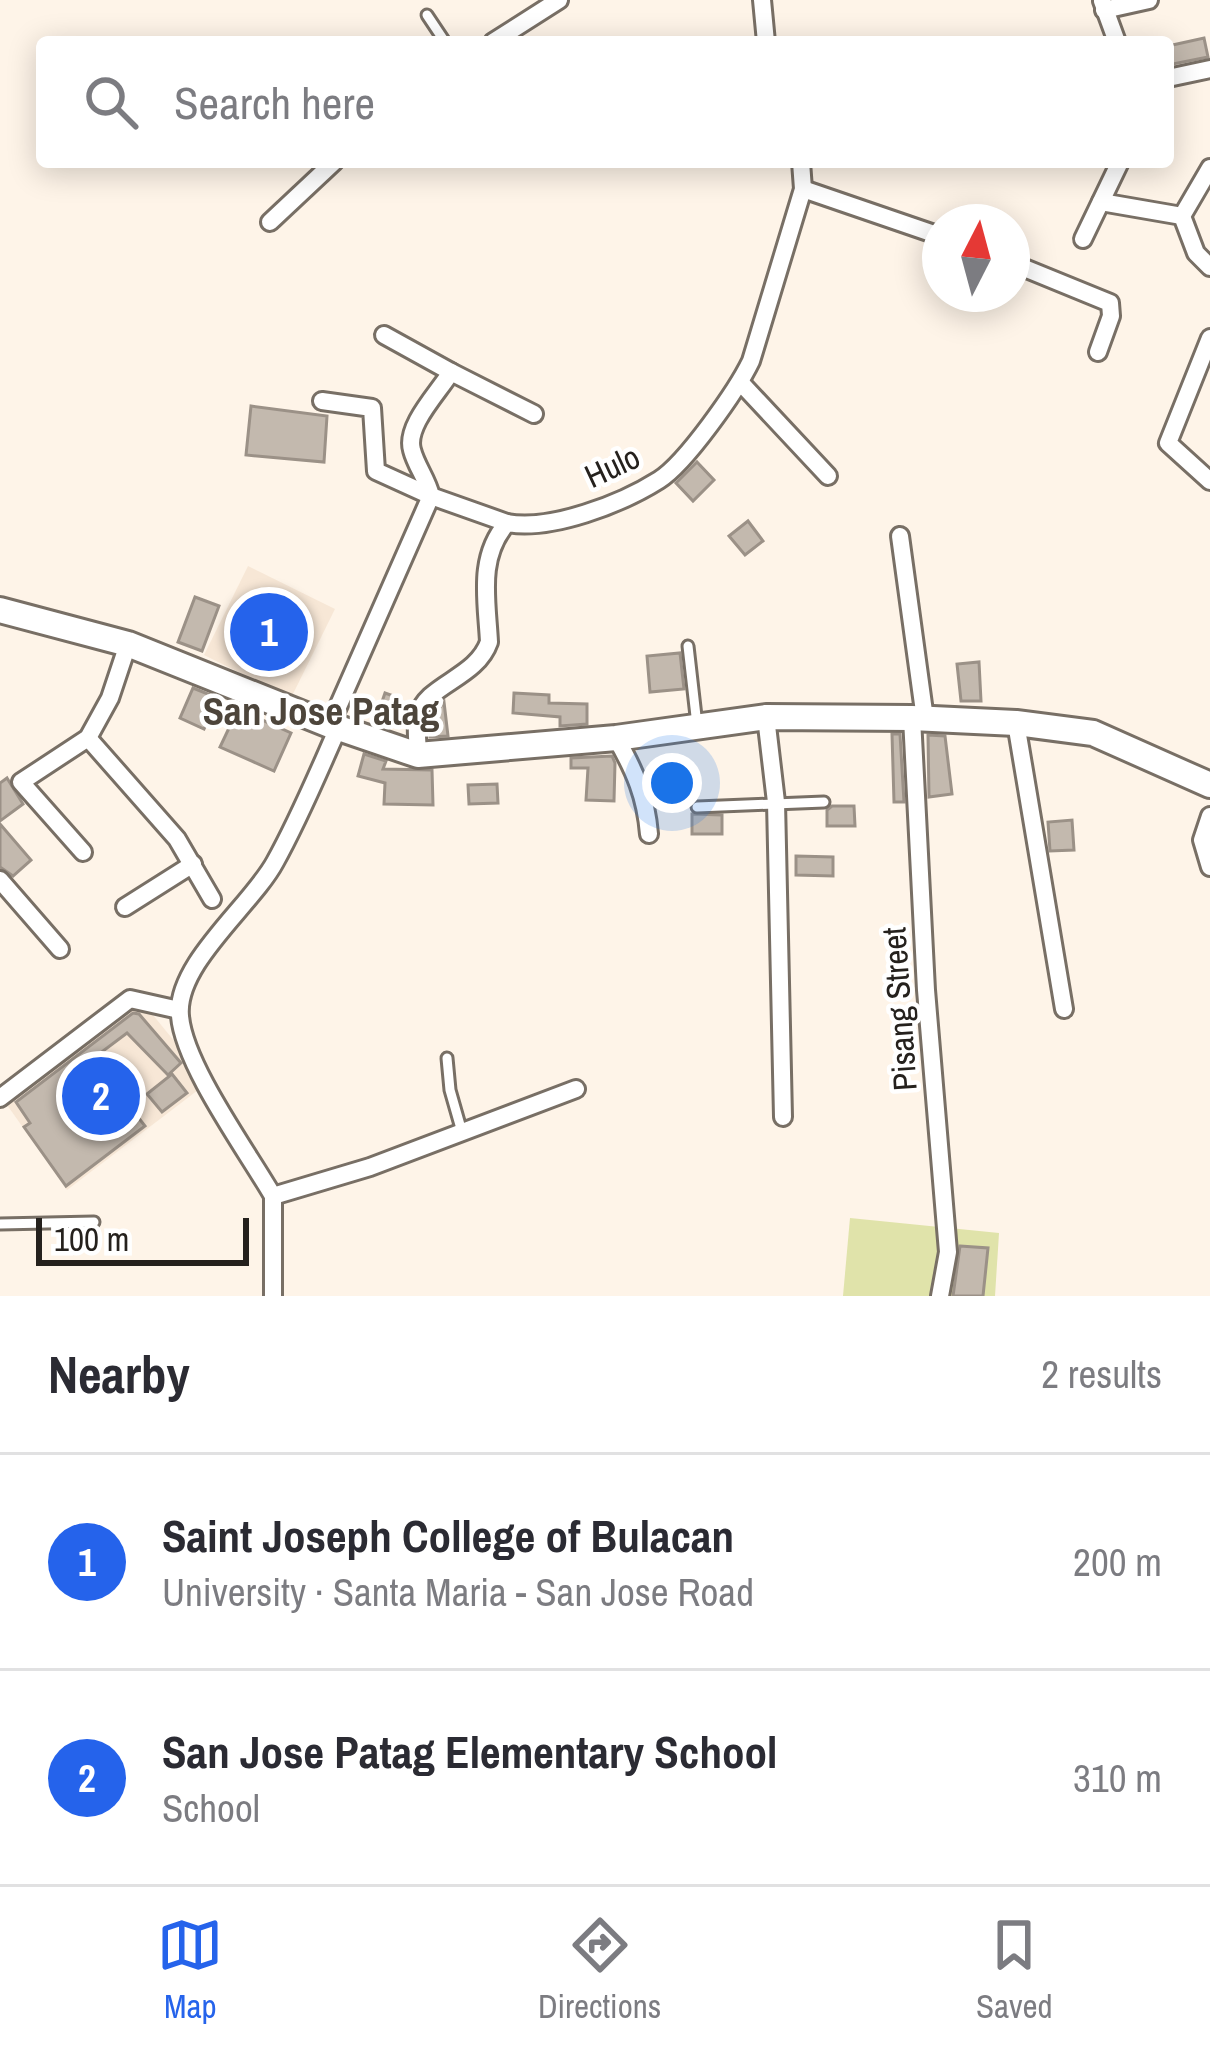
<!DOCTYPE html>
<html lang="en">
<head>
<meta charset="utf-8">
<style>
	:root { --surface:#fff; --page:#f7f7f7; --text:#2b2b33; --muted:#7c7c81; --line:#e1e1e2; --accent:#2563eb }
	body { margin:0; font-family:"Archivo Narrow",sans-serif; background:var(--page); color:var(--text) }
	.compass { position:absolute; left:922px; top:204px; width:108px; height:108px; border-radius:50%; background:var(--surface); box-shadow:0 6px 30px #0003; rotate:6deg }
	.scale { position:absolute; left:36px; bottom:30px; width:213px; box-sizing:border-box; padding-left:12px; border:6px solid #25211d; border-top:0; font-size:33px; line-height:42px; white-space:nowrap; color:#25211d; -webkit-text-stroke:9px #fff; paint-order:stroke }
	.you { position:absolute; left:672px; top:783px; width:42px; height:42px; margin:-30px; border:9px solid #fff; border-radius:50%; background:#1a73e8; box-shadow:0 0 0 18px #1a73e833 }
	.badge { display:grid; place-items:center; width:78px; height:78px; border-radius:50%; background:var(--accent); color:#fff; font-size:39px; font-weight:700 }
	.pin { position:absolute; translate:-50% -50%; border:6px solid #fff; box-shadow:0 3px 12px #0006 }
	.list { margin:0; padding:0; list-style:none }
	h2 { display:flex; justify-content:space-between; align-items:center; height:156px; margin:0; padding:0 48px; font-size:51px }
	h2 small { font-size:39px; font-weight:400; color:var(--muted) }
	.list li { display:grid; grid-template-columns:78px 1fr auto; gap:36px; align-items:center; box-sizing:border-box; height:216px; padding:0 48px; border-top:3px solid var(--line) }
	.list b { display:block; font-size:45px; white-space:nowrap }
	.list p { margin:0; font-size:39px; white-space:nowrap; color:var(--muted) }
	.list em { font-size:39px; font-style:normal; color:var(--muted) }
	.icon { flex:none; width:66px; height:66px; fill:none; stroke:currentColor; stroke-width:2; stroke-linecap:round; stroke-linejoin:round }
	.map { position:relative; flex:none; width:1210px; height:1296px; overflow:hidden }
	.search { position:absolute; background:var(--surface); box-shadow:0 6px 30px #0003; left:36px; right:36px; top:36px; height:132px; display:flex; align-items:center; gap:30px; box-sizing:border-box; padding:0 42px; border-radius:12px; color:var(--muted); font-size:45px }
	.sheet { height:588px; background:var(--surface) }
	nav { display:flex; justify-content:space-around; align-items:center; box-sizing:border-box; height:168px; border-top:3px solid var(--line); background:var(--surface); font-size:33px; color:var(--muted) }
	nav a { display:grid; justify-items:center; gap:6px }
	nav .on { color:var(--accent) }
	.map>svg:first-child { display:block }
</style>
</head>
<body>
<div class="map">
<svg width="1210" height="1296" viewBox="0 0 1210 1296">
	<rect width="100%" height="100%" fill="#fef4e8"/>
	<g fill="#f7e7d6">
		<polygon points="248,566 335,609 291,698 204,655"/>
		<polygon points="127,1002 144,1004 175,1042 198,1090 67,1190 5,1102"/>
	</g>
	<polygon fill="#e0e3aa" points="850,1218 999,1233 995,1296 843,1296"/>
	<g fill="#c3b9ae" stroke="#9b9187" stroke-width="3">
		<polygon points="1204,38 1208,57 1168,65 1168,46"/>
		<polygon points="251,406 327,416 324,462 246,455"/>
		<polygon points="697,462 714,480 693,501 676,483"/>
		<polygon points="748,521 763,541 745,555 729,536"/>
		<polygon points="195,597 219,606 202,651 178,642"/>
		<polygon points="680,653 684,689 650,692 647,656"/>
		<polygon points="979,662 981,701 961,701 957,664"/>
		<polygon points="193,688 218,698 204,729 180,718"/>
		<polygon points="385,693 399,698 390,724 376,719"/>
		<polygon points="514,693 549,695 549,703 587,704 587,724 560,726 560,717 513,713"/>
		<polygon points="444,702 448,736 430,737 430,720"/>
		<polygon points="238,709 291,733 274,771 220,747"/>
		<polygon points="892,734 900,734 904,802 894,802"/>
		<polygon points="928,735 945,736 952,794 929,797"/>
		<polygon points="364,754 386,761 383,769 432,770 433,805 384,804 385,783 358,776"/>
		<polygon points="612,756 615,763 614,801 586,800 588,768 571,768 571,758"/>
		<polygon points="7,778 23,804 0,821 0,783"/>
		<polygon points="497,784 498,803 469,804 468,785"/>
		<polygon points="832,806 854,806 855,826 827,826 827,810"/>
		<polygon points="692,814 722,815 722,834 692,834"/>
		<polygon points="1072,820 1074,850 1050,851 1048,822"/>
		<polygon points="0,824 31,860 13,876 0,867"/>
		<polygon points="796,856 833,857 833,876 796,875"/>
		<polygon points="133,1013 139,1014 181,1063 168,1075 127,1033 91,1060 126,1109 130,1107 145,1126 66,1186 24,1127 30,1123 16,1102"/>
		<polygon points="172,1074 187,1093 162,1112 147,1094"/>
		<polygon points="960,1246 988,1248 983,1296 953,1296"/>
	</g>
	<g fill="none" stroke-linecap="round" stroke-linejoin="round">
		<g stroke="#786f65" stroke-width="15">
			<g id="lane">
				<polyline points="427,15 445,42"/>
				<polyline points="688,646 697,725"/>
				<polyline points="697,807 824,802"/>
				<polyline points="447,1058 450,1090 462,1132"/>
				<polyline points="0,1224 94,1222"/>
			</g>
		</g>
		<g stroke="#786f65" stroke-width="22">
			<g id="street">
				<polyline points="762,0 766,42"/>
				<polyline points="1102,1 1117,42"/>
				<polyline points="1104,10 1149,0"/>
				<polyline points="493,42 559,0"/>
				<polyline points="1168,78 1210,69"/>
				<polyline points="803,189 940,236"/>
				<polyline points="1101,202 1182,216 1196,253 1210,267"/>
				<polyline points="1182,216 1210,168"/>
				<polyline points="270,222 334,162"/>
				<polyline points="1083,239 1120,162"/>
				<polyline points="1012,263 1110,303 1111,316 1098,352"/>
				<polyline points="384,335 451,372"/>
				<polyline points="1210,338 1168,443 1210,481"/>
				<polyline points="741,383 828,476"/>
				<polyline points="322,401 372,408 376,471 431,496 330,725"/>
				<path d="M507 523 431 496C427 479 416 466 412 450 405 426 438 393 451 372L534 414"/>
				<polyline points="900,536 925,719"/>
				<polyline points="766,717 776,802 783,1117"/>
				<polyline points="912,718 926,990 948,1252 940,1296"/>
				<polyline points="1016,723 1064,1009"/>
				<path d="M338 728C318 773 299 819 275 862 252 905 175 964 180 1016 184 1065 247 1151 273 1196L370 1167 576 1089"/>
				<polyline points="88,738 177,839 212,899"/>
				<path d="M616 738C635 771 646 797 649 834"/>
				<path d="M418 755C418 743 415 728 418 716 426 684 476 679 489 642 487 600 477 558 507 523 551 531 621 504 659 480 686 463 737 390 751 361L803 189 801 162"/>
				<polyline points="1210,816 1202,840 1210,867"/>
				<polyline points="83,852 21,782 88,738 110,698 128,644"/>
				<polyline points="0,880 60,949"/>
				<polyline points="125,907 193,864"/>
				<polyline points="0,1098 130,999 179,1010"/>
				<polyline points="273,1196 273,1296"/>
			</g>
		</g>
		<g stroke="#786f65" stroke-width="30">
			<polyline id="secondary" points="0,610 128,644 330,725 418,755 616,738 766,717 912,718 1016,723 1093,733 1210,785"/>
		</g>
		<use href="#lane" stroke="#fff" stroke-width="9"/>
		<use href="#street" stroke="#fff" stroke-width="16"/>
		<use href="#secondary" stroke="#fff" stroke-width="24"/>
	</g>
	<g text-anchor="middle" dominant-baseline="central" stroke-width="9" stroke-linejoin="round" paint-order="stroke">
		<g font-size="33" fill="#25211d" stroke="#fff">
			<text transform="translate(612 466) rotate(-25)">Hulo</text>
			<text transform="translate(899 1009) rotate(-94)">Pisang Street</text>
		</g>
		<g font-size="39" font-weight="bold" fill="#4d453b" stroke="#fff">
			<text x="321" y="711">San Jose Patag</text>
		</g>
	</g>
</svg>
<svg class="compass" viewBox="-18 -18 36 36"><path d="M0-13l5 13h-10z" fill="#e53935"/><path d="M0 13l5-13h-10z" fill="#7c7c81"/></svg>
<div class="scale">100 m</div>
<div class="you"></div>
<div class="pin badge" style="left:269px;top:632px">1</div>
<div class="pin badge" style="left:101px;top:1096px">2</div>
<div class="search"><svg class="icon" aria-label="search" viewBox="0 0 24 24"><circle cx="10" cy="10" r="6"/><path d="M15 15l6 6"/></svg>Search here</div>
</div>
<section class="sheet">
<h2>Nearby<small>2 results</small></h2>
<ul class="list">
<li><span class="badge">1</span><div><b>Saint Joseph College of Bulacan</b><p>University · Santa Maria - San Jose Road</p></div><em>200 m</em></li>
<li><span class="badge">2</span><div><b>San Jose Patag Elementary School</b><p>School</p></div><em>310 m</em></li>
</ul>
</section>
<nav>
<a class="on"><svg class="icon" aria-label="map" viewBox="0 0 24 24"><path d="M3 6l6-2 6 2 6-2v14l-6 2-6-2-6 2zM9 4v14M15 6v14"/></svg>Map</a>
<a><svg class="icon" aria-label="directions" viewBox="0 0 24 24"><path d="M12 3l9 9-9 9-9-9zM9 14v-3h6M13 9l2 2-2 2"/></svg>Directions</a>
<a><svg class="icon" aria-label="saved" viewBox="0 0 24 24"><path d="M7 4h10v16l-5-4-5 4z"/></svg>Saved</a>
</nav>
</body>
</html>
